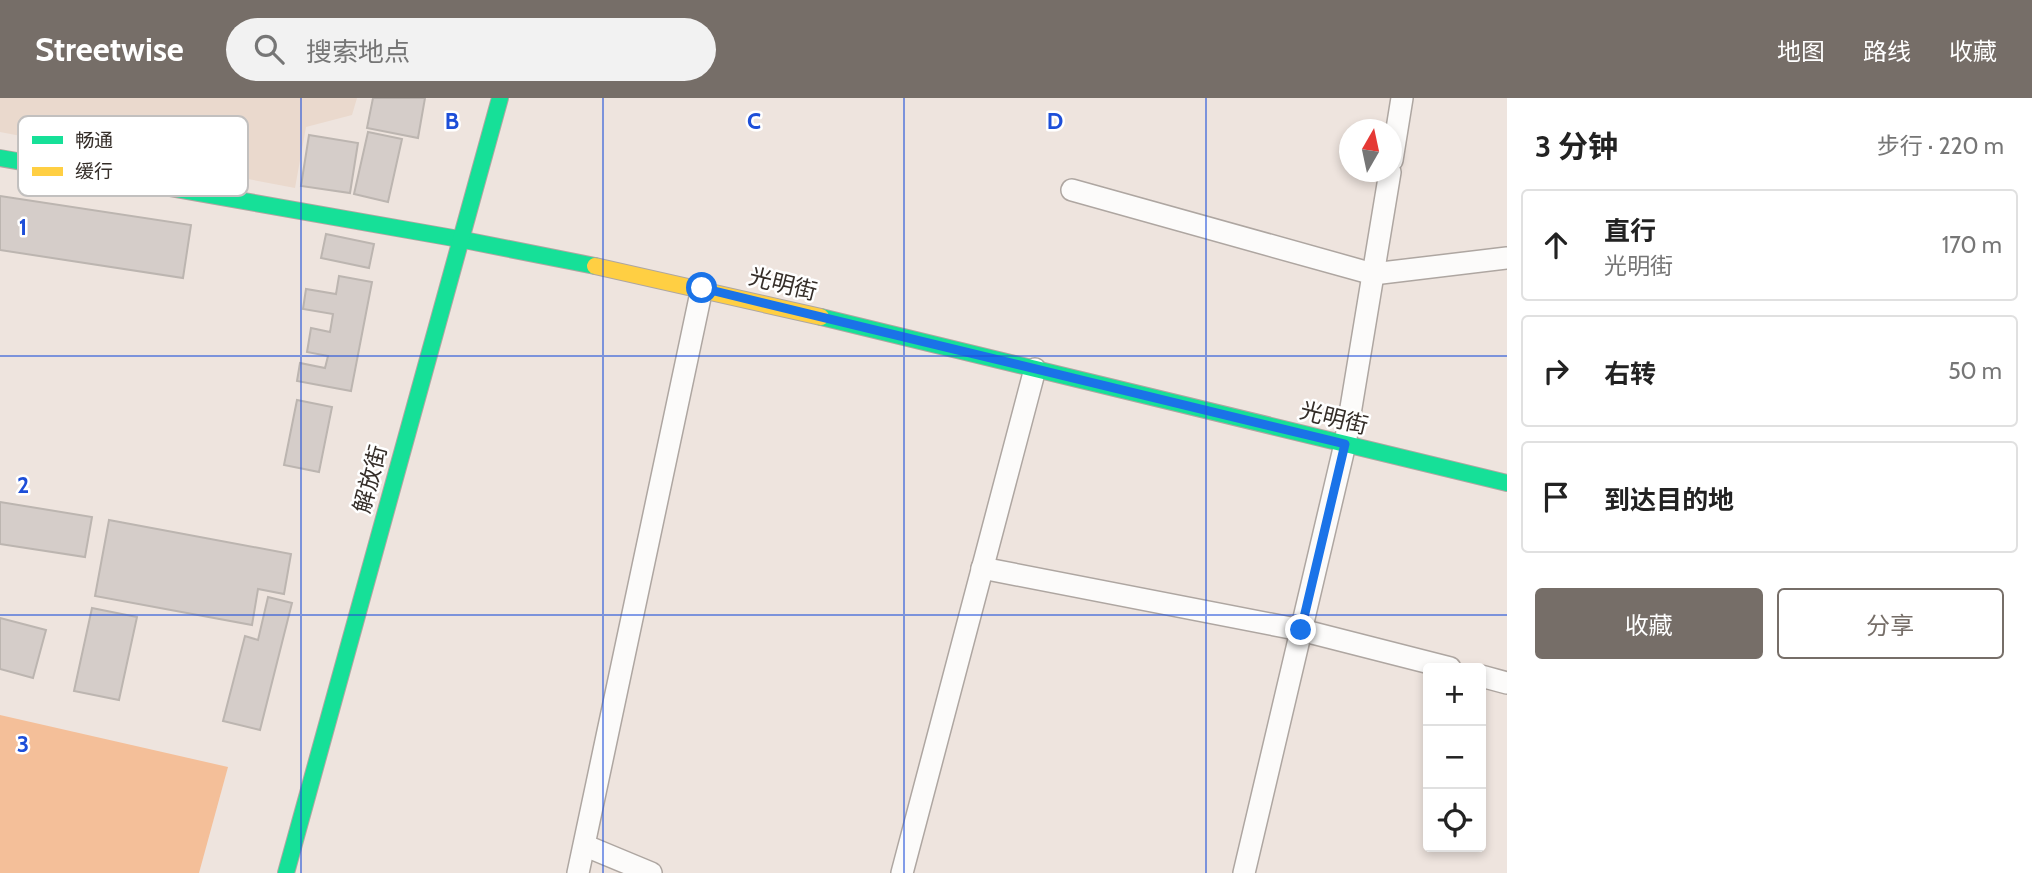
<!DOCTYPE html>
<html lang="zh">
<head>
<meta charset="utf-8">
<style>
	:root { --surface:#fff; --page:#f2f2f2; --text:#222; --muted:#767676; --line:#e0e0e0; --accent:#766e68 }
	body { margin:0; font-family:Cabin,"Noto Sans SC",sans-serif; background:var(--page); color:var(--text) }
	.controls { position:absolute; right:21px; bottom:21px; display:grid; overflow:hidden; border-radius:7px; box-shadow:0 4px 10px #0003 }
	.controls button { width:63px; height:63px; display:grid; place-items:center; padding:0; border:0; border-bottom:2px solid var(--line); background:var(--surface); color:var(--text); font:35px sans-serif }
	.compass { position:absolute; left:1339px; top:21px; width:63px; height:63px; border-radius:50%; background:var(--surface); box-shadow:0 4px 10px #0003; rotate:9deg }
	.stop { position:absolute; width:21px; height:21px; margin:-16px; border:5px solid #1a73e8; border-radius:50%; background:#fff }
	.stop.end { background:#1a73e8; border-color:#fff; box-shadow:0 2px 7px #0008 }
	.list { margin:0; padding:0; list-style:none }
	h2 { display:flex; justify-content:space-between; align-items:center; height:91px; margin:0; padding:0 28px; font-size:30px }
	h2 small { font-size:23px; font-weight:400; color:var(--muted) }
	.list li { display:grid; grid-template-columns:46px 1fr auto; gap:21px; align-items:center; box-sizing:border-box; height:112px; margin:0 14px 14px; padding:0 14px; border:2px solid var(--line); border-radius:7px }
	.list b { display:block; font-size:26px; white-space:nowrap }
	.list p { margin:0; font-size:23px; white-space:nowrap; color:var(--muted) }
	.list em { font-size:23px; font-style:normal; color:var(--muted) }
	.actions { display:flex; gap:14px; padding:21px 28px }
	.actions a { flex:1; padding:16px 0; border:2px solid var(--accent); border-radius:7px; text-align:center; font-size:24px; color:var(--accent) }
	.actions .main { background:var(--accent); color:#fff }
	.icon { flex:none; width:38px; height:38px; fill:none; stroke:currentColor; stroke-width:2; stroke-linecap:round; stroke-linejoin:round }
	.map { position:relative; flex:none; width:1507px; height:775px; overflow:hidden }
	header { display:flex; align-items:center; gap:42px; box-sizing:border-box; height:98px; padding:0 35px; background:var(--accent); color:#fff }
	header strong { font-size:33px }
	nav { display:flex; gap:38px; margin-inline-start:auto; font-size:24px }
	.search { width:490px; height:63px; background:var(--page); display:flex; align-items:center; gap:18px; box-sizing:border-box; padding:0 24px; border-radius:38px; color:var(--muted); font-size:26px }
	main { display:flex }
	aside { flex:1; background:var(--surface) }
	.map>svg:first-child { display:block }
</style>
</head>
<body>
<header>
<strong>Streetwise</strong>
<div class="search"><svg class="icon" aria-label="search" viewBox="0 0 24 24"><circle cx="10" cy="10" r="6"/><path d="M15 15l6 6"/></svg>搜索地点</div>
<nav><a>地图</a><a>路线</a><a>收藏</a></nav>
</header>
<main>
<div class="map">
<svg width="1507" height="775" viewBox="0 0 1507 775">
	<rect width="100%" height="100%" fill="#eee4de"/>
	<polygon fill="#ead9cd" points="0,0 357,0 352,17 306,29 295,90 0,34"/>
	<polygon fill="#f4bf99" points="0,617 228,669 199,775 0,775"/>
	<g fill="#d5cdc9" stroke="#bcb5b0" stroke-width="2">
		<polygon points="373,0 425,0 418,40 367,30"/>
		<polygon points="368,34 402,41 388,104 354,96"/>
		<polygon points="309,37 358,45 350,95 301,88"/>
		<polygon points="0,98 191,127 183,180 0,152"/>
		<polygon points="326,136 374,146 369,170 321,160"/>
		<polygon points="339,178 372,184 351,293 297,283 300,265 325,270 328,258 307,254 311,230 330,234 333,216 303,211 306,191 336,196"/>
		<polygon points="297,302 332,309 319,374 284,367"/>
		<polygon points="0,404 92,419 85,459 0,446"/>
		<polygon points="109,422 291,456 284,496 258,491 252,527 95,498"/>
		<polygon points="268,499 292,505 260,632 223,623 245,538 258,542"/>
		<polygon points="92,510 137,519 119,602 74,593"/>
		<polygon points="0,520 46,532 33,580 0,571"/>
	</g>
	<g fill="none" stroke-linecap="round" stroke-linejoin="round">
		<g stroke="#aea6a1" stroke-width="24">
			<g id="street">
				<polyline points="1392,62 1402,0"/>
				<polyline points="1072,92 1373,176 1507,160"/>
				<polyline points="982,470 1301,532 1450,570"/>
				<polyline points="1481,578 1507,585"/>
				<polyline points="586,748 651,775"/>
				<polyline points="578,775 702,190"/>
				<polyline points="902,775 1035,271"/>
				<polyline points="1244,775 1345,346 1390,74"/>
			</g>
		</g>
		<g stroke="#aea6a1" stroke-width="18">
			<g id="fast">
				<polyline points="0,60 459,141 595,168"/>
				<polyline points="821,219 1507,385"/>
				<polyline points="286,775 500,0"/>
			</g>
		</g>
		<g stroke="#aea6a1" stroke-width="18">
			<polyline id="slow" points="595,168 821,219"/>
		</g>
		<use href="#street" stroke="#fcfbfa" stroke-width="21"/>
		<use href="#fast" stroke="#16e098" stroke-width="16"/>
		<use href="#slow" stroke="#ffcf43" stroke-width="16"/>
	</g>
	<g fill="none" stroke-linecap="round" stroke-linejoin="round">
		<polyline stroke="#1a73e8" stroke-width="9" points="702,190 1345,346 1301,532"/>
	</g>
	<path fill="none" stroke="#1d4ed8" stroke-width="2" stroke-opacity="0.55" d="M301 0V775M603 0V775M904 0V775M1206 0V775M0 258H1507M0 517H1507"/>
	<g text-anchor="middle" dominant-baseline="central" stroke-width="5" stroke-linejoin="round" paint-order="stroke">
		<g font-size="23" fill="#352e29" stroke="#fff">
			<text transform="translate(783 186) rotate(14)">光明街</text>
			<text transform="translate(1334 320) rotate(14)">光明街</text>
			<text transform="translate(370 381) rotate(-75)">解放街</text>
		</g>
	</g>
	<rect x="18" y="18" width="230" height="80" rx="10" fill="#fff" stroke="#c2c0bf" stroke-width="2"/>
	<rect x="32" y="38" width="31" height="8" fill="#16e098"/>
	<rect x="32" y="69" width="31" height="9" fill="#ffcf43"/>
	<g font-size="19" fill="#352e29">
		<text x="75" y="49">畅通</text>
		<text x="75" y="80">缓行</text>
	</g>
	<g font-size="23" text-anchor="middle" font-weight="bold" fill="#1d4ed8" stroke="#fff" stroke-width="5" stroke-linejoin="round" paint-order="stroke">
		<text x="452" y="31">B</text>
		<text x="754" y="31">C</text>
		<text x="1055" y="31">D</text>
		<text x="23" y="137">1</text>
		<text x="23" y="395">2</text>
		<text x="23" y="654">3</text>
	</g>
</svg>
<div class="controls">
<button>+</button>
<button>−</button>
<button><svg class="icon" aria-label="locate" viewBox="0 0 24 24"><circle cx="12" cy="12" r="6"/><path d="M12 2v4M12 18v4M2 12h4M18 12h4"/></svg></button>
</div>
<svg class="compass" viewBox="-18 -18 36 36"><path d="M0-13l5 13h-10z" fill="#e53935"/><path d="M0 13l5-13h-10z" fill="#767676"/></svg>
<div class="stop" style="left:702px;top:190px"></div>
<div class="stop end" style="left:1301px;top:532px"></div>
</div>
<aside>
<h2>3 分钟<small>步行 · 220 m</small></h2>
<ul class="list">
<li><svg class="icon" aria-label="ahead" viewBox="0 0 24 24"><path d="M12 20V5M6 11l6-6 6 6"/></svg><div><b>直行</b><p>光明街</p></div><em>170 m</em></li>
<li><svg class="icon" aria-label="right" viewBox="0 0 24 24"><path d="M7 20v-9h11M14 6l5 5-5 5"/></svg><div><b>右转</b></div><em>50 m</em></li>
<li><svg class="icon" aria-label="arrive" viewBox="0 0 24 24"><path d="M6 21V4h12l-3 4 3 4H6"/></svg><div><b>到达目的地</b></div></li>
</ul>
<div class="actions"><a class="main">收藏</a><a>分享</a></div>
</aside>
</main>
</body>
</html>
